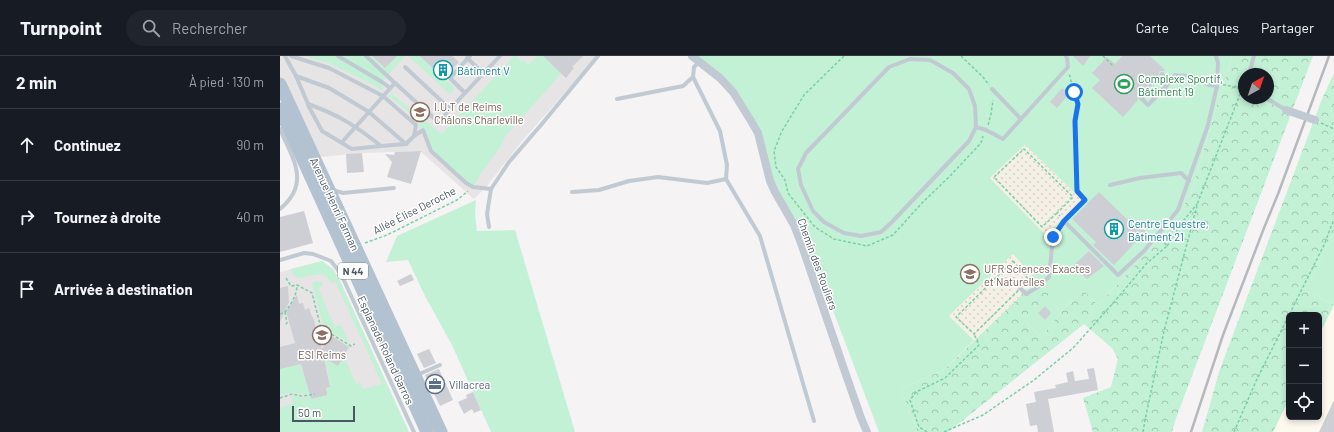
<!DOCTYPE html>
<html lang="fr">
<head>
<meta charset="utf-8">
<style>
	:root { --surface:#171b24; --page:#20242c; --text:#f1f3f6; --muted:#9ea1a6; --line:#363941 }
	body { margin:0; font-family:Barlow,sans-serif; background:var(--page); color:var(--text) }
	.controls { position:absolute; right:12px; bottom:12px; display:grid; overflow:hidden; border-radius:6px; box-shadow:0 2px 6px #0003 }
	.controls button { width:36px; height:36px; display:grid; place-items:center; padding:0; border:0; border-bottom:1px solid var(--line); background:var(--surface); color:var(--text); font:20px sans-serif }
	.compass { position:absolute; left:958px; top:12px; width:36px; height:36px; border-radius:50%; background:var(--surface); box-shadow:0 2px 6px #0003; rotate:40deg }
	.scale { position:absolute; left:12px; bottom:10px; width:63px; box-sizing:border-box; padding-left:4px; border:2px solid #4a5661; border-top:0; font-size:11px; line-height:14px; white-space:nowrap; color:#4a5661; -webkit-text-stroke:3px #fff; paint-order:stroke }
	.stop { position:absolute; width:12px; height:12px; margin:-9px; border:3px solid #1a73e8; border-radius:50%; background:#fff }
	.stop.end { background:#1a73e8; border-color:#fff; box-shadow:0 1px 4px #0008 }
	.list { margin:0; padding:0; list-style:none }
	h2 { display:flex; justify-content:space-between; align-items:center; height:52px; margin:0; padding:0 16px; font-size:17px }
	h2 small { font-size:13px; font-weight:400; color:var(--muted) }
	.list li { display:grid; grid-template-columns:26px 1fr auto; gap:12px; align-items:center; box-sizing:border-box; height:72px; padding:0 16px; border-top:1px solid var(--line) }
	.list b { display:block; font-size:15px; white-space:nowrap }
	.list em { font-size:13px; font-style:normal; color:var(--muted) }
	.icon { flex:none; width:22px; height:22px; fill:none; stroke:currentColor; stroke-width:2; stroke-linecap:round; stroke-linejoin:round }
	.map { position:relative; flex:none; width:1054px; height:376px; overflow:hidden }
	header { display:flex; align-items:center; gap:24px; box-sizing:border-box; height:56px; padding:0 20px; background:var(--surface); border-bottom:1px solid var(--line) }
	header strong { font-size:19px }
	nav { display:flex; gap:22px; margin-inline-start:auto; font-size:14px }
	.search { width:280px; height:36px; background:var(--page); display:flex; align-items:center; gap:10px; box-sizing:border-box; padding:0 14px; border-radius:22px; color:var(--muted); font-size:15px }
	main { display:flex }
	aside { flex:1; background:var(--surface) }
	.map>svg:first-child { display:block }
</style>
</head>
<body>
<header>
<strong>Turnpoint</strong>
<div class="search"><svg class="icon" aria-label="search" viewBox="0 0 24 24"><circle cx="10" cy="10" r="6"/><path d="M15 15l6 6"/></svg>Rechercher</div>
<nav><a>Carte</a><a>Calques</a><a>Partager</a></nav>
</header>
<main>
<aside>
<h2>2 min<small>À pied · 130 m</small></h2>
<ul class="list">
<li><svg class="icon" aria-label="ahead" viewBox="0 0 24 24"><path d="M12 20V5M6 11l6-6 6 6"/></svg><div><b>Continuez</b></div><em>90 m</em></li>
<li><svg class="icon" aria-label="right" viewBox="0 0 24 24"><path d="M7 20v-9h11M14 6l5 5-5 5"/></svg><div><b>Tournez à droite</b></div><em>40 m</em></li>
<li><svg class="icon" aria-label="arrive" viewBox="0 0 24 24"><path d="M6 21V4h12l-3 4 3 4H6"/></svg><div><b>Arrivée à destination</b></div></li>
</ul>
</aside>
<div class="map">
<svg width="1054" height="376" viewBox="0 0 1054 376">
	<defs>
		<pattern id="forest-crowns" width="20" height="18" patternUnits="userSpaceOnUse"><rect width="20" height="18" fill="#c3f1d5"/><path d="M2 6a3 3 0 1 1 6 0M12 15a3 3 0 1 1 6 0" fill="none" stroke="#a0c6b0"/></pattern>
		<pattern id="sand-dots" width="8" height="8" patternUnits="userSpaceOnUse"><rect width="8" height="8" fill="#f5f0e5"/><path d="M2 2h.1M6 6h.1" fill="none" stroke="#d4d0c7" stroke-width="1.8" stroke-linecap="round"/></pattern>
	</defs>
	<rect width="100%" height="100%" fill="#f5f3f3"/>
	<polygon fill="#fdf9ef" points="1054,249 1054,376 993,376 1009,343 1009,361 1039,361 1039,279"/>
	<g fill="#e6e4e5">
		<polygon points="0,0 317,0 243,84 206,131 194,143 140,95 82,97 40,101 0,28"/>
		<polygon points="42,205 53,213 60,225 109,333 0,362 0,216"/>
	</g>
	<g fill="#c3f1d5" fill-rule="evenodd">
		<polygon points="25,0 92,0 105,12 117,0 125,0 102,26 102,30 104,32 102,34 86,25 49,7"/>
		<polygon points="128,0 140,0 175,33 170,38"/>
		<polygon points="234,0 237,0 236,1 241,5 244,4 248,9 257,0 263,0 286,22 281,18 226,79 219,93 201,117 193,131 151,95 138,66 124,52 108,40 111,37 162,78"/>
		<path d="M410 0H952L912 133 899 160 878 185 818 249 804 235 784 252 761 282 746 266 757 230 756 225 733 198 669 260 694 284 665 313 621 333 637 374 634 376H599L548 241 514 169 495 136 478 77 453 36ZM745 89 801 143 766 179 710 122Z"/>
		<polygon points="196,144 195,158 197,175 235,174 295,376 211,376 172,289 145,240 128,204 106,206 117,180"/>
		<polygon points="1054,177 1054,249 1025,234"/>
		<polygon points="42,205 53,213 60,225 129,376 0,376 0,352 13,347 11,339 22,342 29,340 32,343 47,339 46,332 50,331 48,322 49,321 45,304 40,300 64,300 76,328 80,327 83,333 102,328 55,225 51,227 47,221 41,218 17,222 13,218 11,213"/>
		<polygon points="36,225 41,226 43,229 38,232 55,271 61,269 70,288 56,278 54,279 44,272 32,227"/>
		<polygon points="24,307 24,309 21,310 29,338 22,338 12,336 0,339 0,313"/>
	</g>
	<g fill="url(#forest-crowns)" fill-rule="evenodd">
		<path d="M952 0H1033L896 362 892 376H813L803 342 831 331 838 303 832 292 804 268 668 376H634L637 374 621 333 665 313 756 225 757 230 769 238 746 266 761 282 784 252 804 235 818 249 878 185 899 160 912 133ZM964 18H988V42H964Z"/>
		<polygon points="1054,17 1054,177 1025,234 1054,249 1039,279 1039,259 1009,259 1009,343 993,376 922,376 940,313 1042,43"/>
	</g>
	<g fill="url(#sand-dots)">
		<polygon points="745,89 801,144 766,179 710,122"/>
		<polygon points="733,198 756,225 694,284 669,260"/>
	</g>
	<g fill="#cdcfd5">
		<polygon points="92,0 117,0 105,12"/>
		<polygon points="140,0 172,0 179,6 163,22"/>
		<polygon points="263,0 303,0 292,11 294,12 286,22"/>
		<polygon points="793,0 810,0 803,10"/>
		<polygon points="842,0 870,0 885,14 884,15 881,15 879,16 880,21 863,39 859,38 857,39 857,42 858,44 843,61 812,32 820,24 812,17 827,1 835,8"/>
		<polygon points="782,32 789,38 777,52 770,46"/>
		<polygon points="141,95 131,128 107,121 112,106 105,98 114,99 115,96"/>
		<polygon points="82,97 84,116 67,117 66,98"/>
		<polygon points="819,136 856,172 859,168 866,175 834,209 813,189 816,186 792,163"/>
		<polygon points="24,155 33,187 0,196 0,161"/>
		<polygon points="809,195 824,210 807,223 793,210"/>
		<polygon points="131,218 134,224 120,230 117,225"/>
		<polygon points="8,230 9,246 0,266 0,232"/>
		<polygon points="17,239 19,248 23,247 25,254 29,252 32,261 33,261 42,293 50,279 69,291 58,310 44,302 50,331 46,332 47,339 31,343 21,308 0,313 0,291 15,287 6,255"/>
		<polygon points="765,250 771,257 765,264 758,257"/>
		<polygon points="149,293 156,307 144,312 137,298"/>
		<polygon points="814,312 818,334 768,343 774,376 758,376 757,369 750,370 746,348 756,346 754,336 776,332 775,329 788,326 786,317 793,315 795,325 809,323 807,313"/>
		<polygon points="159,313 173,344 160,350 145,319"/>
		<polygon points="193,336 201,354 194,357 192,353 184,358 178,346 187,342 186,339"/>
		<polygon points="1054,344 1054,376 1039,376"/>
	</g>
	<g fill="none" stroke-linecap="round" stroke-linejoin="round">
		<g stroke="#7ad0a6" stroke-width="1.5" stroke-dasharray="3 2" stroke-linecap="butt">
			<polyline points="564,0 524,39 502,75 494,95 496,111 505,124 508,137 535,171 554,183 587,190 613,179 642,147 670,120 701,87 703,80"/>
			<polyline points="681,0 703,21 709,29"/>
			<polyline points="823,0 833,10"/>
			<polyline points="943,29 946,29 962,33"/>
			<polyline points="1041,67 1054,73"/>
			<polyline points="708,69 711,58 713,44"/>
			<polyline points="777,157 762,171 714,121 744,93 793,141 777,157 780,160"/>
			<polyline points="788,160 805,144 797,135 795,65 797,48 789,17"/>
			<polyline points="85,187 107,179 177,144 188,135"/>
			<polyline points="887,190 904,164 917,148"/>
			<polygon points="733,205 749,224 694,278 676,261"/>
			<polyline points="6,222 11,230 17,229 32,237 42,276 38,287"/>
			<polyline points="5,256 7,267 5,269"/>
			<path d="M0 258 5 256C11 248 17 239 17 229"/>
			<polyline points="42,276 51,278 71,290 75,288"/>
			<polyline points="0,342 12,338 22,340 35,338"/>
			<polyline points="647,376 639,371 630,344 636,336 665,322 699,289 694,278"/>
			<polyline points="664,376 703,359 754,324 793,292 835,245 866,208 887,190 882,184"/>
			<polyline points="863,376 865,364 884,275 918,146 962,33 964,31"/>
			<polyline points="954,376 976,325 1044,189 1054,163"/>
		</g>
		<g stroke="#c1cad2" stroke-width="4">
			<path d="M5 0 16 20 28 48C59 59 76 70 101 90L126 88"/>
			<polyline points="11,0 49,12 103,40 136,69 134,80 126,88 89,56 49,32 16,20"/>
			<polyline points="58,0 102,26 110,32"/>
			<polyline points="86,0 115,27"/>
			<polyline points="190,0 170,22 185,37 220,0"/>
			<polyline points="187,2 204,18"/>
			<polyline points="125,11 170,53"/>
			<polyline points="969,18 974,0"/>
			<polyline points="413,21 440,75 447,109 446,123 480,180 534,365"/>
			<polyline points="890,26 895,19 914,21 929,29 937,30"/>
			<polyline points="712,33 741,63"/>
			<polyline points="860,41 868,49 890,26 882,18"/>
			<polyline points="986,42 1006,54"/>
			<polyline points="337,43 403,30 413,21 414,11 419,6"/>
			<polyline points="28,49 42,75 72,93 101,90"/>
			<polyline points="696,71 689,85 612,166 601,176 581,180 564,177 544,166 533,155 521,129 518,113 526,97 609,11 630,3 650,4 673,17 689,33 695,50 696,71 706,74 723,83 788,11 787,2 786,0"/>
			<path d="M0 73C13 103 31 127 0 153"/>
			<polyline points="134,80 143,74 151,95 186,127 193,131 211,133"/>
			<polyline points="62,86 115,27 158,66 185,37"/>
			<polyline points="830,129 860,122 901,117 909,125"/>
			<polyline points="53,134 63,137 114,132"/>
			<polyline points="292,136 319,134 349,125 378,121 427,127 446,123"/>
			<polyline points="209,171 207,158 211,133 229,106 261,69 318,0"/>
			<polyline points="0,204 24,197 33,198 51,205 61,218 134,376"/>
			<polyline points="740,232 746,238 758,231 769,221 773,181 784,165 838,219 864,195 898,154 928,69 937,30 938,7 936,0"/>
			<polyline points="137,319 160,309"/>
		</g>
		<polyline stroke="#c1cad2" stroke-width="8" points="412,0 440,22 453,36 471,65 478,77 490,125 495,136 514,169 521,187 564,313 581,362 587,376"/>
		<g stroke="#b3c2d1" stroke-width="13">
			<polyline points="0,28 161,376"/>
			<polyline points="0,53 147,376"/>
		</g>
		<polyline stroke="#b5b8bd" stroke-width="2.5" points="911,376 943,279 984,172 998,138 1049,0"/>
		<polyline stroke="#c1cad2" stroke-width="8" points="1006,54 1035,64"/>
	</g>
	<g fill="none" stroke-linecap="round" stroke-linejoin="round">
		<polyline stroke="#1a73e8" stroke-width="5" points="773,181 784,165 805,144 797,135 795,65 798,48 794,36"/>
	</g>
	<defs>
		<g id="building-ring" transform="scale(1)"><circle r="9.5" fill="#fff" stroke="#0f9aa8" stroke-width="1.5"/><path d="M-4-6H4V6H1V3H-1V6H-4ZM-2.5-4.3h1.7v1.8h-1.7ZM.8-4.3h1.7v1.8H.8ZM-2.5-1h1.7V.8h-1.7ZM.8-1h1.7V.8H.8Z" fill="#0f9aa8"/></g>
		<g id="stadium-ring" transform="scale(1)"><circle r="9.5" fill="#fff" stroke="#2e9e5b" stroke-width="1.5"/><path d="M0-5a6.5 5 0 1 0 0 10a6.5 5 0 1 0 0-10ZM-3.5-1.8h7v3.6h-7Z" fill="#2e9e5b"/></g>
		<g id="university-ring" transform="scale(1)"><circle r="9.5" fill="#fff" stroke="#8d6e63" stroke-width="1.5"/><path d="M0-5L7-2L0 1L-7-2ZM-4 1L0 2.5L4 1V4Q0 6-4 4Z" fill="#8d6e63"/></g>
		<g id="office-ring" transform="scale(1)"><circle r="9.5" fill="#fff" stroke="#5c6f8a" stroke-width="1.5"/><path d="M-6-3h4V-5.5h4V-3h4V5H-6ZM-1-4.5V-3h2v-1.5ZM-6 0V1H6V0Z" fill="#5c6f8a"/></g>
	</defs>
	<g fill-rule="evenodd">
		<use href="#building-ring" x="163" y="14"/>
		<use href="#stadium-ring" x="844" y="28"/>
		<use href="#university-ring" x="140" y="56"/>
		<use href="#building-ring" x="834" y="173"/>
		<use href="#university-ring" x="690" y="218"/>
		<use href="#university-ring" x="42" y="279"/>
		<use href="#office-ring" x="155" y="328"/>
	</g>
	<g text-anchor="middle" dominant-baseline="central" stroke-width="3" stroke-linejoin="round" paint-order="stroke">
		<rect fill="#fff" stroke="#808990" stroke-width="1" x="58" y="207" width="30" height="16" rx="3"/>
		<g font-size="10" font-weight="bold" fill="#4a5661">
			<text x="73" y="215">N 44</text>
		</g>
		<g font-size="11" fill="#0d838f" stroke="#fff" text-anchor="start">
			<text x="177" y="14">Bâtiment V</text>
			<text x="848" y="167">Centre Equestre,<tspan x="848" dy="13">Bâtiment 21</tspan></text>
		</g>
		<g font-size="11" fill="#27864d" stroke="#fff" text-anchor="start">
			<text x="858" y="22">Complexe Sportif,<tspan x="858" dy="13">Bâtiment 19</tspan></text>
		</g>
		<g font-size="11" fill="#785e54" stroke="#fff" text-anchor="start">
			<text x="154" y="50">I.U.T de Reims<tspan x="154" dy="13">Châlons Charleville</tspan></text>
			<text x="704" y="212">UFR Sciences Exactes<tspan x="704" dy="13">et Naturelles</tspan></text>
			<text x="42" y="298" text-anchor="middle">ESI Reims</text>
		</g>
		<g font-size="11" fill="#4a5661" stroke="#fff">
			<text transform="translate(55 148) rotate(65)">Avenue Henri Farman</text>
			<text transform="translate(134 154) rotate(-27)">Allée Élise Deroche</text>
			<text transform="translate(538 208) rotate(70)">Chemin des Rouliers</text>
			<text transform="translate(106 294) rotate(65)">Esplanade Roland Garros</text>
		</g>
		<g font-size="11" fill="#4e5e75" stroke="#fff" text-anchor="start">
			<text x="169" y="328">Villacrea</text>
		</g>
	</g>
</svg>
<div class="controls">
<button>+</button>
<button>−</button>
<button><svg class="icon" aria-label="locate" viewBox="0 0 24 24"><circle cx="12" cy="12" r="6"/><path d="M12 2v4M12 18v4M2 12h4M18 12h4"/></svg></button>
</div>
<svg class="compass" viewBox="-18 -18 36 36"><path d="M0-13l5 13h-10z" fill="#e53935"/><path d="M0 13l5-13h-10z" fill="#9ea1a6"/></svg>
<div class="scale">50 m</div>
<div class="stop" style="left:794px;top:36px"></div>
<div class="stop end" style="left:773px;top:181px"></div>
</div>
</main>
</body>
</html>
